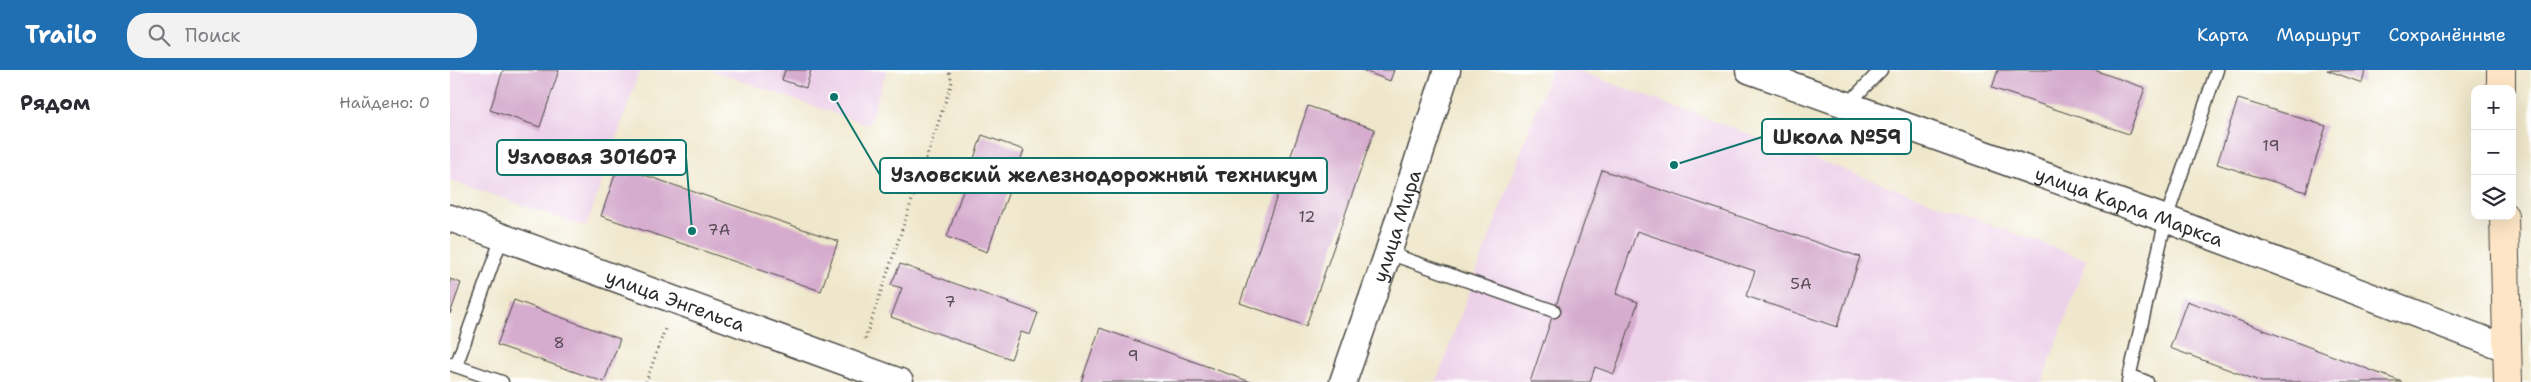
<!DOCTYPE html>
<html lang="ru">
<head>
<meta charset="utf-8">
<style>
	:root { --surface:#fff; --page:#f2f2f3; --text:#2b2b33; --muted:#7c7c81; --line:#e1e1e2; --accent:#1f6fb2 }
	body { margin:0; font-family:"Shantell Sans",sans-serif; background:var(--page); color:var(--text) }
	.controls { position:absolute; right:15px; top:15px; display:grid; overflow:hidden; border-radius:10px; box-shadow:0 5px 20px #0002 }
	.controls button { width:45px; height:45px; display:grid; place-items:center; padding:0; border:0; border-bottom:1px solid var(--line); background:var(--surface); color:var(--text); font:25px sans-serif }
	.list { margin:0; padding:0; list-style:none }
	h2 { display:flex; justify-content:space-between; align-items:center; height:65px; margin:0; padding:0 20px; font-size:21px }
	h2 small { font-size:16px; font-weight:400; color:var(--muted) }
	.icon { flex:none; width:28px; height:28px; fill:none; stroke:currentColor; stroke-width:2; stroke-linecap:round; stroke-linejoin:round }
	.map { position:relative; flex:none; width:2081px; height:312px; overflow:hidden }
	header { display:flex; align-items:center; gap:30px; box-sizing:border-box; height:70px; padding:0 25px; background:var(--accent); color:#fff }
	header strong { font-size:24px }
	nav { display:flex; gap:28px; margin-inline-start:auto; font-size:18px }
	.search { width:350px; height:45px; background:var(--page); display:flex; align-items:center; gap:12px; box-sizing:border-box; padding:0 18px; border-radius:20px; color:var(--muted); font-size:19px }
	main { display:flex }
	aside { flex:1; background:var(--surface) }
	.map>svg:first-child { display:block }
</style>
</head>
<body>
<header>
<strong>Trailo</strong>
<div class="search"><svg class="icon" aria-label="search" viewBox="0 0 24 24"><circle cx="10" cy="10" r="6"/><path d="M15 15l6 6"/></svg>Поиск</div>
<nav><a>Карта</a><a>Маршрут</a><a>Сохранённые</a></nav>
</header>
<main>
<aside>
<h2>Рядом<small>Найдено: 0</small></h2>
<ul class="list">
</ul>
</aside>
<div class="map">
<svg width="2081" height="312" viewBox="0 0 2081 312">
	<rect width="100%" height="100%" fill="#fff"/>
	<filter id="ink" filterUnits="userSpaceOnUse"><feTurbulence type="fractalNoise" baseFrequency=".02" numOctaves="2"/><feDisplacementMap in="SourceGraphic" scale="10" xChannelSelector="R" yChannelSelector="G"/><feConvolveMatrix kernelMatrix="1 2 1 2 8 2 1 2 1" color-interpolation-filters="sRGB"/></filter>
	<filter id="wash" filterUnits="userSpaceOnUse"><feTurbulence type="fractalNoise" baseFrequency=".0096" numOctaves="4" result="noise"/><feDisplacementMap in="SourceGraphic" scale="20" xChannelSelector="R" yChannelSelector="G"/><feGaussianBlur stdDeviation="1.12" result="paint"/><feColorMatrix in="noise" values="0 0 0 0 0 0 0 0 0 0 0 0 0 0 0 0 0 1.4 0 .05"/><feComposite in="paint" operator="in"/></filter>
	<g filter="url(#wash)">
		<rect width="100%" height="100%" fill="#efe7cb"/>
		<g fill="#edd1e9">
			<polygon points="0,0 190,0 136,157 0,110"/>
			<polygon points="260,0 437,0 418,55"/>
			<polygon points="1101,0 1126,0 1637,190 1592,312 986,312"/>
		</g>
		<g id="blocks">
			<g fill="#d6acce">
				<polygon points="53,0 109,0 90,57 40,40"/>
				<polygon points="335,0 361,0 356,18 332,10"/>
				<polygon points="912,0 944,0 940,11"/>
				<polygon points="1548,0 1644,0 1695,18 1679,64 1542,18"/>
				<polygon points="1877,0 1915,0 1912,13"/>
				<polygon points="1788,29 1876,56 1856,122 1767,94"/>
				<polygon points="858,36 925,59 856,256 790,233"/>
				<polygon points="532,65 574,80 537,182 497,167"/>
				<polygon points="168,96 388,171 371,221 151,146"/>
				<polygon points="1152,100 1410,187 1387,257 1296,226 1305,201 1187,161 1166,224 1188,232 1164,304 1145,297 1140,312 1080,312"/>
				<polygon points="450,194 588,243 580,265 571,262 561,289 441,247 452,218 441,215"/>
				<polygon points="0,209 11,213 0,244"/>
				<polygon points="64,230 170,269 154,312 47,275"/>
				<polygon points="1737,231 1952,312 1812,312 1720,278"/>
				<polygon points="650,258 801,312 631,312"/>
			</g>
		</g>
	</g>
	<g filter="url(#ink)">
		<use href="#blocks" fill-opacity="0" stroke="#484743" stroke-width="1"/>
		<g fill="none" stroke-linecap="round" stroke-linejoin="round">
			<g stroke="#484743" stroke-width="15">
				<g id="lane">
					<polyline points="1397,35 1431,0"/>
					<polyline points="938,183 1104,241"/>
					<polyline points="0,294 52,312"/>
					<polyline points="6,296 52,167"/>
					<polyline points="1679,305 1697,312"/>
					<polyline points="1678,312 1716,149 1767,0"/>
				</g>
			</g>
			<g stroke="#484743" stroke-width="29">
				<g id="street">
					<path id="s1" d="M1299 0 1716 149 2056 278"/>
					<path id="s2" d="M0 148 450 312"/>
					<path id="s3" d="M893 312 938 183 997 0"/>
				</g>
			</g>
			<g stroke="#484743" stroke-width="30">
				<g id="secondary">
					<polyline points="2051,0 2051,19"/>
					<polyline points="2054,146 2058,312"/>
				</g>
			</g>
			<g stroke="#484743" stroke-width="3" stroke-dasharray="1 4" stroke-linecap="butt">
				<polyline points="415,269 502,12 499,0"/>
				<polyline points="196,312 216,256"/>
			</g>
			<use href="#lane" stroke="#fff" stroke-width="12"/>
			<use href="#street" stroke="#fff" stroke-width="26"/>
			<use href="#secondary" stroke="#fde5c5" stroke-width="28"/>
		</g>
	</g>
	<g text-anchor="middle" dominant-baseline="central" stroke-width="4.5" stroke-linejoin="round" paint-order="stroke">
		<g font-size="16" fill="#564b54">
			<text x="1821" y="75">19</text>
			<text x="857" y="146">12</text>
			<text x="269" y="159">7А</text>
			<text x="1351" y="213">5А</text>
			<text x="500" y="231">7</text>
			<text x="109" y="272">8</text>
			<text x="683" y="285">9</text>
		</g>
		<g font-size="19" fill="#2b2b2b" stroke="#fff">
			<text stroke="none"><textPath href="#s1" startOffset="404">улица Карла Маркса</textPath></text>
			<text stroke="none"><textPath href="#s3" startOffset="165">улица Мира</textPath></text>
			<text stroke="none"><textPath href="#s2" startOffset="240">улица Энгельса</textPath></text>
		</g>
	</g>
	<path fill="none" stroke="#0f766e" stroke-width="2" d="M1224 95L1312 67M242 161L236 87M384 27L430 105"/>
	<g fill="#0f766e" stroke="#fff" stroke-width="2">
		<circle cx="1224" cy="95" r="5"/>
		<circle cx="242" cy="161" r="5"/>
		<circle cx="384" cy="27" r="5"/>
	</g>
	<g fill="#fff" stroke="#0f766e" stroke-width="2">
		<rect x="1312" y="49" width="149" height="35" rx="5"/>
		<rect x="47" y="70" width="189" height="35" rx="5"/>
		<rect x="430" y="88" width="447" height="35" rx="5"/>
	</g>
	<g font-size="20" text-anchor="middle" font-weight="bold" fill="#2b2b2b">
		<text x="1387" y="74">Школа №59</text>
		<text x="142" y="94">Узловая 301607</text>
		<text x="654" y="112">Узловский железнодорожный техникум</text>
	</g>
</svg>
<div class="controls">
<button>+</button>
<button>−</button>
<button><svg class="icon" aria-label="layers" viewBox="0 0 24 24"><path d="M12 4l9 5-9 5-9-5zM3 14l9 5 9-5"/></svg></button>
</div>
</div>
</main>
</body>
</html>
